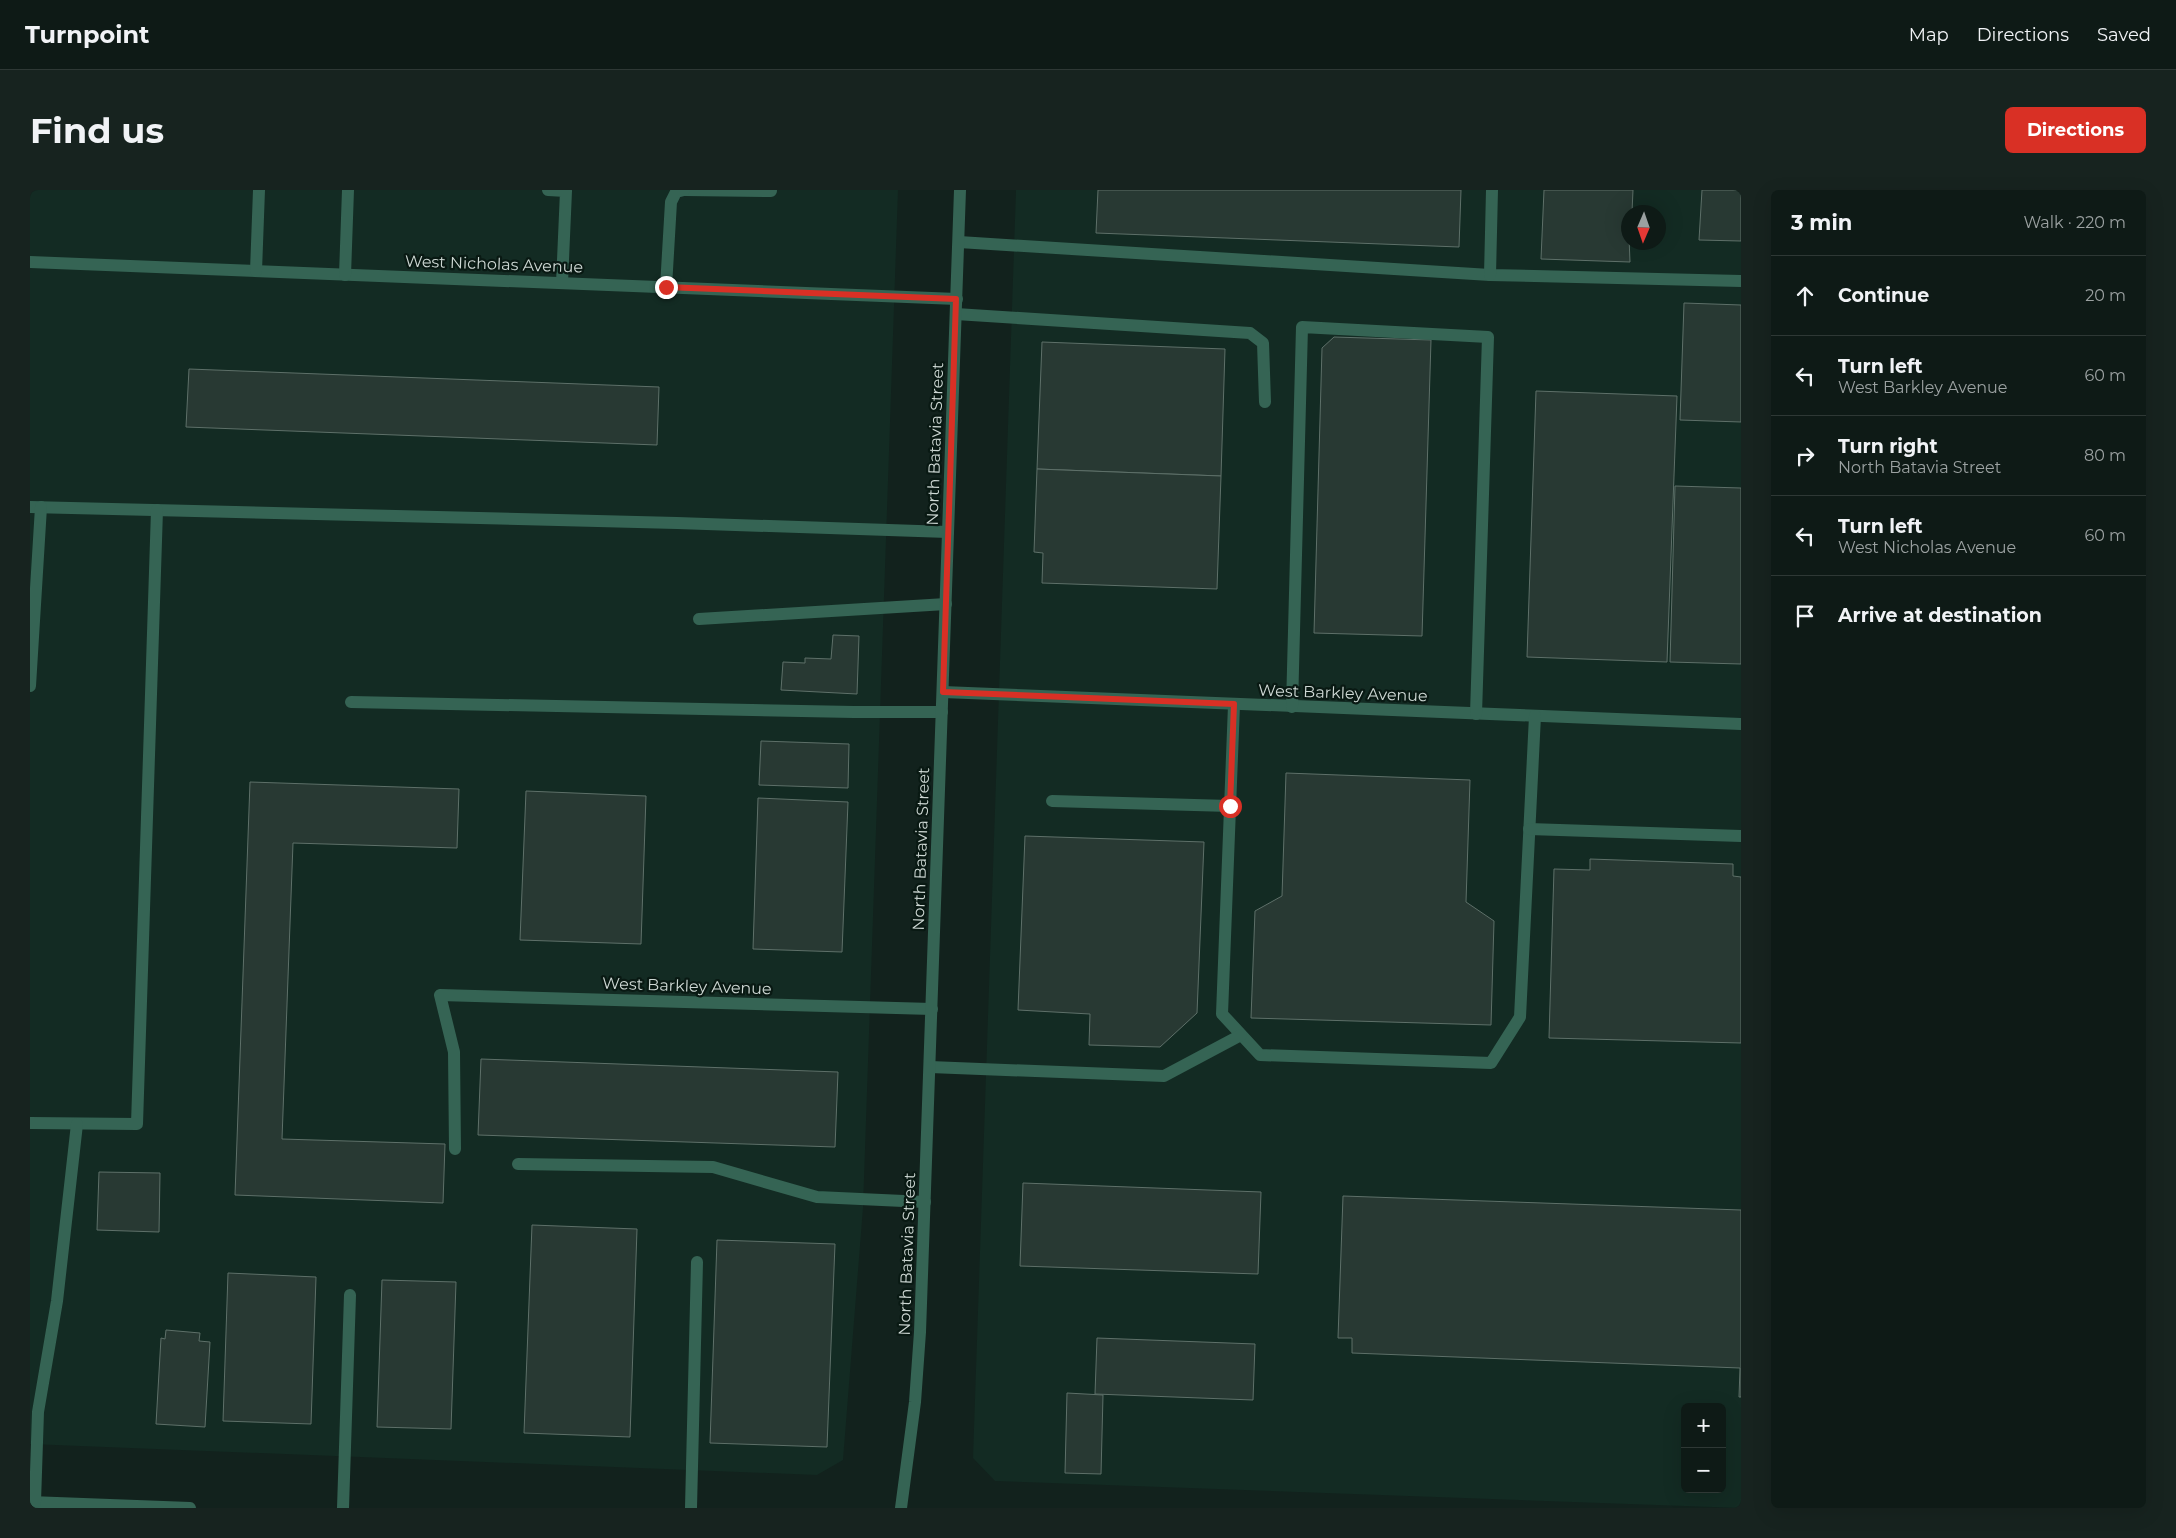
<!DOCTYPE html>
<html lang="en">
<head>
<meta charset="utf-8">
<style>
	:root { --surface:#0e1a16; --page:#17231f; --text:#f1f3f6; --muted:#9ba1a1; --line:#2e3835; --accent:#d93025 }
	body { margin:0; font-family:Montserrat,sans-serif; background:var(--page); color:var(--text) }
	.controls { position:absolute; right:15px; bottom:15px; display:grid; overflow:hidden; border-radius:8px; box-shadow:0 5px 20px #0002 }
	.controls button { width:45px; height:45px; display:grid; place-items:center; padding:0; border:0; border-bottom:1px solid var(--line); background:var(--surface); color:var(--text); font:25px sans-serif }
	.compass { position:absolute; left:1591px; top:15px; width:45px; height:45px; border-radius:50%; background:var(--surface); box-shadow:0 5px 20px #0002; rotate:182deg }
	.stop { position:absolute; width:15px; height:15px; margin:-11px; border:4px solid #d93025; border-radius:50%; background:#fff }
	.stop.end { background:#d93025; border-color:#fff; box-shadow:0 1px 5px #0008 }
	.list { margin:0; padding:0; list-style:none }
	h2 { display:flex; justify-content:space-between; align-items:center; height:65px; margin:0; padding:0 20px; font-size:21px }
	h2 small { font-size:16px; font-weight:400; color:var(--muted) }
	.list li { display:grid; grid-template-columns:32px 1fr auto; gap:15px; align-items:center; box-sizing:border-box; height:80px; padding:0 20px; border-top:1px solid var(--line) }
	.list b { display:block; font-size:19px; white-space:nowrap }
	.list p { margin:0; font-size:16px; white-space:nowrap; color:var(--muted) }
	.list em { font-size:16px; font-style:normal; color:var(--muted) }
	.icon { flex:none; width:28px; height:28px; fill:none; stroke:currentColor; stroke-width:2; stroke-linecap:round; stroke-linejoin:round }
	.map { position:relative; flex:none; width:1711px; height:1318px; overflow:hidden; border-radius:8px }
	header { display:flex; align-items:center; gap:30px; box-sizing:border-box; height:70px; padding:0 25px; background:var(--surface); border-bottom:1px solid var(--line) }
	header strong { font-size:24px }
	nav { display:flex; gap:28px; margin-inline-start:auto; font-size:18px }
	.intro { display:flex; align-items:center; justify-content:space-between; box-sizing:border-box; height:120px; padding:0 30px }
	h1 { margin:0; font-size:35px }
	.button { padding:12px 22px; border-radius:8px; background:var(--accent); color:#fff; font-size:18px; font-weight:700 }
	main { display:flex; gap:30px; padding:0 30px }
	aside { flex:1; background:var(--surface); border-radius:8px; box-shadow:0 5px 20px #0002 }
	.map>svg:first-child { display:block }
</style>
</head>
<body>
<header>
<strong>Turnpoint</strong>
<nav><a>Map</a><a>Directions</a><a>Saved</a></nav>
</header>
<div class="intro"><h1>Find us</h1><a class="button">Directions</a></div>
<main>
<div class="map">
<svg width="1711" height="1318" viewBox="0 0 1711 1318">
	<rect width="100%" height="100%" fill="#12221d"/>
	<g fill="#132b23" fill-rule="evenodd">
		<polygon points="0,0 868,0 833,1018 813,1270 787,1285 0,1254"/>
		<path d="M986 0H1711V1318L965 1291 943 1268ZM1598 22H1628V52H1598ZM1655 1217H1692V1299H1655Z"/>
	</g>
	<g fill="#283933" stroke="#5e7069">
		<polygon points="1068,0 1431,0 1429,57 1066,43"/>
		<polygon points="1514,0 1603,0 1602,22 1598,22 1600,72 1511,69"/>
		<polygon points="1672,0 1711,0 1711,51 1669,50"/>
		<polygon points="1654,113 1711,115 1711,232 1650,230"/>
		<polygon points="1304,147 1401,150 1392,446 1284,443 1292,158"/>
		<polygon points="1012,152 1195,159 1191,286 1007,279"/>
		<polygon points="159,179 629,197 627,255 156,237"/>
		<polygon points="1506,201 1647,206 1637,472 1497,467"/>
		<polygon points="1007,279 1191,286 1187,399 1012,393 1013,363 1004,362"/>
		<polygon points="1645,296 1711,298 1711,474 1640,472"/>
		<polygon points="803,445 829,446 827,504 751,500 753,472 775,473 775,468 801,469"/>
		<polygon points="731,551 819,554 818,598 729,595"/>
		<polygon points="1256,583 1440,590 1436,712 1464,731 1461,835 1221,828 1225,721 1252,706"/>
		<polygon points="220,592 429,599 427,658 263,653 252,949 415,954 413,1013 205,1005"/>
		<polygon points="496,601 616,606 611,754 490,750"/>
		<polygon points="728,608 818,612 812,762 723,759"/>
		<polygon points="995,646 1174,652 1167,823 1130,857 1059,855 1060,824 988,820"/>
		<polygon points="1560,669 1703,674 1703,686 1711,687 1711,853 1519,848 1524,679 1560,680"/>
		<polygon points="451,869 808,882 805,957 448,945"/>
		<polygon points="69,982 130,983 129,1042 67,1040"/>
		<polygon points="993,993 1231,1002 1228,1084 990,1076"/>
		<polygon points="1313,1006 1711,1020 1711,1207 1709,1207 1710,1178 1322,1163 1322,1148 1308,1148"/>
		<polygon points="502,1035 607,1039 600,1247 494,1243"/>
		<polygon points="687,1050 805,1054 797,1257 680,1253"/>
		<polygon points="198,1083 286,1087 281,1234 193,1231"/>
		<polygon points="352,1090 426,1092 421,1239 347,1237"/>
		<polygon points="136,1140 170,1143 169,1151 180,1152 175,1237 126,1234 131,1148 135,1149"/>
		<polygon points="1067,1148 1225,1154 1223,1210 1065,1204"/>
		<polygon points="1037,1203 1073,1205 1071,1284 1035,1283"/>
	</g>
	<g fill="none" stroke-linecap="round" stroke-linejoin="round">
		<g stroke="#356454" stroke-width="12">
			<polyline points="518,0 536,1 532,93"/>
			<polyline points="655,0 741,1"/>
			<polyline points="929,52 1460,85 1711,91"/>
			<polyline points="0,72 927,109"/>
			<polyline points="226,81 229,0"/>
			<polyline points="315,85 318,0"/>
			<polyline points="1460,85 1462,0"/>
			<polyline points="636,97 641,12 646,2 654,0"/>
			<polyline points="926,124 1220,143 1233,153 1235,212"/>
			<polyline points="0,317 647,333 918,342"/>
			<polyline points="669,429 916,414"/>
			<polyline points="0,496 11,317"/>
			<polyline points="913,502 1711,534"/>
			<polyline points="321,512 824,522 912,522"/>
			<polyline points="1204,515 1192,824 1230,865 1461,873 1490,827 1505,526"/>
			<polyline points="1262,517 1272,137 1458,147 1446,524"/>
			<polyline points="1022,611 1200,616"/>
			<polyline points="1499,639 1711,646"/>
			<polyline points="900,877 1134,886 1211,845"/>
			<polyline points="0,933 107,934 127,320"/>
			<polyline points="425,959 424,862 410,805 902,819"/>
			<polyline points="488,974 683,977 787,1007 895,1012"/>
			<polyline points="0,1312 160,1318"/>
			<polyline points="5,1312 8,1222 27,1111 47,934"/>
			<polyline points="313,1318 320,1105"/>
			<polyline points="661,1318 667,1072"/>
			<polyline points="871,1318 885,1212 890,1142 930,0"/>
		</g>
	</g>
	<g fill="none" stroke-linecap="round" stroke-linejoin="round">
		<polyline stroke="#d93025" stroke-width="6" points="636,97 926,109 913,502 1204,514 1200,616"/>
	</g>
	<g text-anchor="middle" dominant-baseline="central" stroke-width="4.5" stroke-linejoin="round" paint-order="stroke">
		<g font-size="16" fill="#ced8d4" stroke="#091913">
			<text transform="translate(464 74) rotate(2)">West Nicholas Avenue</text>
			<text transform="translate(905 254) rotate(-88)">North Batavia Street</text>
			<text transform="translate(1313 503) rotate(2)">West Barkley Avenue</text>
			<text transform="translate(891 659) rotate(-88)">North Batavia Street</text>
			<text transform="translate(657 796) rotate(2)">West Barkley Avenue</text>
			<text transform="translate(877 1064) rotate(-88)">North Batavia Street</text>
		</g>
	</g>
</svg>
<div class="controls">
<button>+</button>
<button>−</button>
</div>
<svg class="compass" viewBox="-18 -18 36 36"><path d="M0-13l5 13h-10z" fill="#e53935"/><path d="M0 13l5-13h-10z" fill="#9ba1a1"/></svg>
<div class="stop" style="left:1200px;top:616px"></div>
<div class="stop end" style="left:636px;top:97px"></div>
</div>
<aside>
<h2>3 min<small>Walk · 220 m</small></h2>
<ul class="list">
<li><svg class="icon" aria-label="ahead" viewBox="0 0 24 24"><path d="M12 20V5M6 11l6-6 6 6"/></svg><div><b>Continue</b></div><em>20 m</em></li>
<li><svg class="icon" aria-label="left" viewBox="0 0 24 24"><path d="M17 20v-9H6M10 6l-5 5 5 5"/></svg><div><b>Turn left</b><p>West Barkley Avenue</p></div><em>60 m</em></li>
<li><svg class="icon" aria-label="right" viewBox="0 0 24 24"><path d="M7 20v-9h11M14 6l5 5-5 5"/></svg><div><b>Turn right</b><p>North Batavia Street</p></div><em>80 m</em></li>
<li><svg class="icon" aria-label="left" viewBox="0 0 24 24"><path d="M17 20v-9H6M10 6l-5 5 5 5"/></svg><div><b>Turn left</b><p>West Nicholas Avenue</p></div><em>60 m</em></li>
<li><svg class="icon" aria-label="arrive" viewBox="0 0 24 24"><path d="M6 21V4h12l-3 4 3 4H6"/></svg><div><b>Arrive at destination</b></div></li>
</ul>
</aside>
</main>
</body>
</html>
